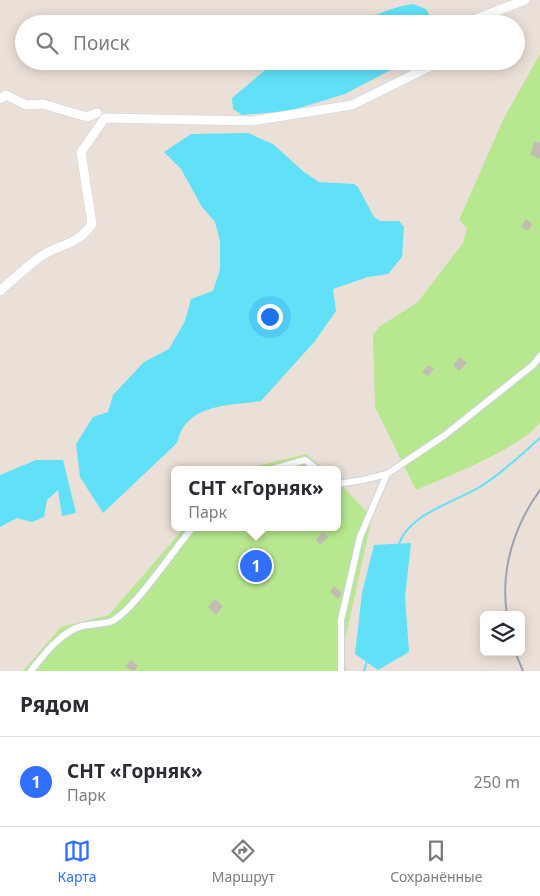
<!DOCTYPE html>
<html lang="ru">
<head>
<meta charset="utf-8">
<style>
	:root { --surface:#fff; --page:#f7f7f7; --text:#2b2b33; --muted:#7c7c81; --line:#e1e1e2; --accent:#306fff }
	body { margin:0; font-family:"Noto Sans",sans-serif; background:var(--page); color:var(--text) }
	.controls { position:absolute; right:15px; bottom:15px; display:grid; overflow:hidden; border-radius:8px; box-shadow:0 2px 12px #0003 }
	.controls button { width:45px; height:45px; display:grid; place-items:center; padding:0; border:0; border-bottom:1px solid var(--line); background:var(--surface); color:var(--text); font:25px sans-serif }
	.you { position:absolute; left:269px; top:316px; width:18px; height:18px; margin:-12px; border:4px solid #fff; border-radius:50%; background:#1a73e8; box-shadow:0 0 0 8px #1a73e833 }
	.badge { display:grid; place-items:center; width:32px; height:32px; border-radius:50%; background:var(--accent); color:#fff; font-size:16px; font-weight:700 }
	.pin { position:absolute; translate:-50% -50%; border:2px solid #fff; box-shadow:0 1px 5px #0006 }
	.popup { position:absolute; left:171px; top:466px; width:170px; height:65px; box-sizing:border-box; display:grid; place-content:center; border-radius:8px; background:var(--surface); filter:drop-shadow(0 1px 4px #0005); font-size:16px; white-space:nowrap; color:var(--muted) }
	.popup b { font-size:19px; color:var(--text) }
	.popup::after { content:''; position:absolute; left:50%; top:100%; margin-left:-10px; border:10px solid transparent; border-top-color:var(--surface) }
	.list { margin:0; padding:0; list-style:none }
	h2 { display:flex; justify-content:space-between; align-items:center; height:65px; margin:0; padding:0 20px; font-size:21px }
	h2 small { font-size:16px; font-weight:400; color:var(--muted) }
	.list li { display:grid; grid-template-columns:32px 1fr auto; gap:15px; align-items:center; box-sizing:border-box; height:90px; padding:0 20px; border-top:1px solid var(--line) }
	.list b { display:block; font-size:19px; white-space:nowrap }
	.list p { margin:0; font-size:16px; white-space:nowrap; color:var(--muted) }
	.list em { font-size:16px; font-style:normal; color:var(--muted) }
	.icon { flex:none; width:28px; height:28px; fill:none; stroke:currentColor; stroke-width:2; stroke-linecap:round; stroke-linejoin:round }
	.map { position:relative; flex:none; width:540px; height:671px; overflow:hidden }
	.search { position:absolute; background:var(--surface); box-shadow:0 2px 12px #0003; left:15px; right:15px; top:15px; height:55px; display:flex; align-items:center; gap:12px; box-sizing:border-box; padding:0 18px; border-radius:28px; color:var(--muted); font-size:19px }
	.sheet { height:155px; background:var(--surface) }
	nav { display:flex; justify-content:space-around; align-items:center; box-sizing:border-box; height:70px; border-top:1px solid var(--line); background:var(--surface); font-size:14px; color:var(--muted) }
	nav a { display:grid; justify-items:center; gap:2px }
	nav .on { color:var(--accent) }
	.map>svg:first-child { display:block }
</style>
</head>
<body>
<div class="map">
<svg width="540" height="671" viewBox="0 0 540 671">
	<rect width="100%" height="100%" fill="#ebe0d7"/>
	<g fill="#b7e78e">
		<path d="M540 54V422C525 446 444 478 416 490L375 407 373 335 379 327 418 302 463 243 467 228 459 220 504 118Z"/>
		<polygon points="306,454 325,470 241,470"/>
		<polygon points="337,481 372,517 343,649 346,671 23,671 61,627 109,615 185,527 337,527"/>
	</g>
	<g fill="#60e1f7">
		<path d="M413 4 426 9 434 24H310L313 20 323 17C350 33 384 7 413 4Z"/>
		<polygon points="276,61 408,61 345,94 289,111 242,115 233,109 232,98"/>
		<path d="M248 133 273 144 304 172 319 182 354 184 358 187 374 217 380 221H399L404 227 402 257 388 274 368 277 333 289 336 311 315 341 261 401C228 406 186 403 177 443L103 513 80 477 76 444 93 417 108 412 113 395 144 362 169 349 185 321 191 299 213 291 220 269V241L215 222 202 207 181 169 164 152 191 134Z"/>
		<polygon points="36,460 63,460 76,513 62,516 58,490 47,500 44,517 32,522 17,518 0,527 0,475"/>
		<polygon points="411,543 405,597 409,652 378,670 355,654 362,593 374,545"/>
	</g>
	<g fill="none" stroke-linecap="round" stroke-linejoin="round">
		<g stroke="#60e1f7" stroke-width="2">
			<path d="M399 544C409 513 457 502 483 485 503 472 522 454 540 438"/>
			<polyline points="364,671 367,661"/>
		</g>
	</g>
	<g fill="#c2bcb3">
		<polygon points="535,141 540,143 540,159 530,154"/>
		<polygon points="526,219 532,224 528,231 521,226"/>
		<polygon points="460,357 467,363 459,371 453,365"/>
		<polygon points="428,365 434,369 428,376 422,372"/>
		<polygon points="323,532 328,537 320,545 316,540"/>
		<polygon points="265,574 270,579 264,585 259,580"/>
		<polygon points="334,586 342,593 338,599 330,592"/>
		<polygon points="215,599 223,606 216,615 208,607"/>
		<polygon points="131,660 138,666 134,671 125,667"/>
	</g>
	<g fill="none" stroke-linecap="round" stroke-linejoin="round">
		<g stroke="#ccd3e2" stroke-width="8">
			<g id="street">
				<polyline points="270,470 305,460 318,470"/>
				<polyline points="337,484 363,480 387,474 445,435 533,365 540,356"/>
				<path d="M31 671C44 654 61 632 82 626 90 624 107 624 112 621 135 609 174 549 193 527"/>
				<polyline points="341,671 341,620 360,537 387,474"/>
			</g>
		</g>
		<g stroke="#ccd3e2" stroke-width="10">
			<g id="secondary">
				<polyline points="463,24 525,0"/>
				<polyline points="0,99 6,95 26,105 43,104 87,117 97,113"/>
				<path d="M0 291C14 279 28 265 43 255 64 242 75 247 92 224L81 152 105 118 252 121 352 105 435 64 437 61"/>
			</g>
		</g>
		<use href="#street" stroke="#fff" stroke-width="6"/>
		<use href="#secondary" stroke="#fff" stroke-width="9"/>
		<g stroke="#9aa1b3" stroke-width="2">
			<path d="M507 615C500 570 514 526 540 490"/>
			<polyline points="515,652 523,671"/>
		</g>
	</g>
</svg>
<div class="controls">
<button><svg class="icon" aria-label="layers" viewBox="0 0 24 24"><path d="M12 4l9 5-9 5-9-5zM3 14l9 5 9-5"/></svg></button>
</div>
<div class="you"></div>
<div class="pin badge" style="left:256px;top:566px">1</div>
<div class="popup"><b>СНТ «Горняк»</b>Парк</div>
<div class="search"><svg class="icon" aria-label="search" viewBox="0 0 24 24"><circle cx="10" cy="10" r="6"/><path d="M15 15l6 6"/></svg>Поиск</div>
</div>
<section class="sheet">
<h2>Рядом<small></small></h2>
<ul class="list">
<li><span class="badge">1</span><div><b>СНТ «Горняк»</b><p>Парк</p></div><em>250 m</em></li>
</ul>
</section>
<nav>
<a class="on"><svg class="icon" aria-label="map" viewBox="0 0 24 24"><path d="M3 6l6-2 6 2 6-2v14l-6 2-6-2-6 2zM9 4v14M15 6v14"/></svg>Карта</a>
<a><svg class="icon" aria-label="directions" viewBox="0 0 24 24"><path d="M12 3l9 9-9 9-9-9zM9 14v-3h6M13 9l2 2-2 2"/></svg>Маршрут</a>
<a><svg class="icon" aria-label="saved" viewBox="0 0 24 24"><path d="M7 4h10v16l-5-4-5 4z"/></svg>Сохранённые</a>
</nav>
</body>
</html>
